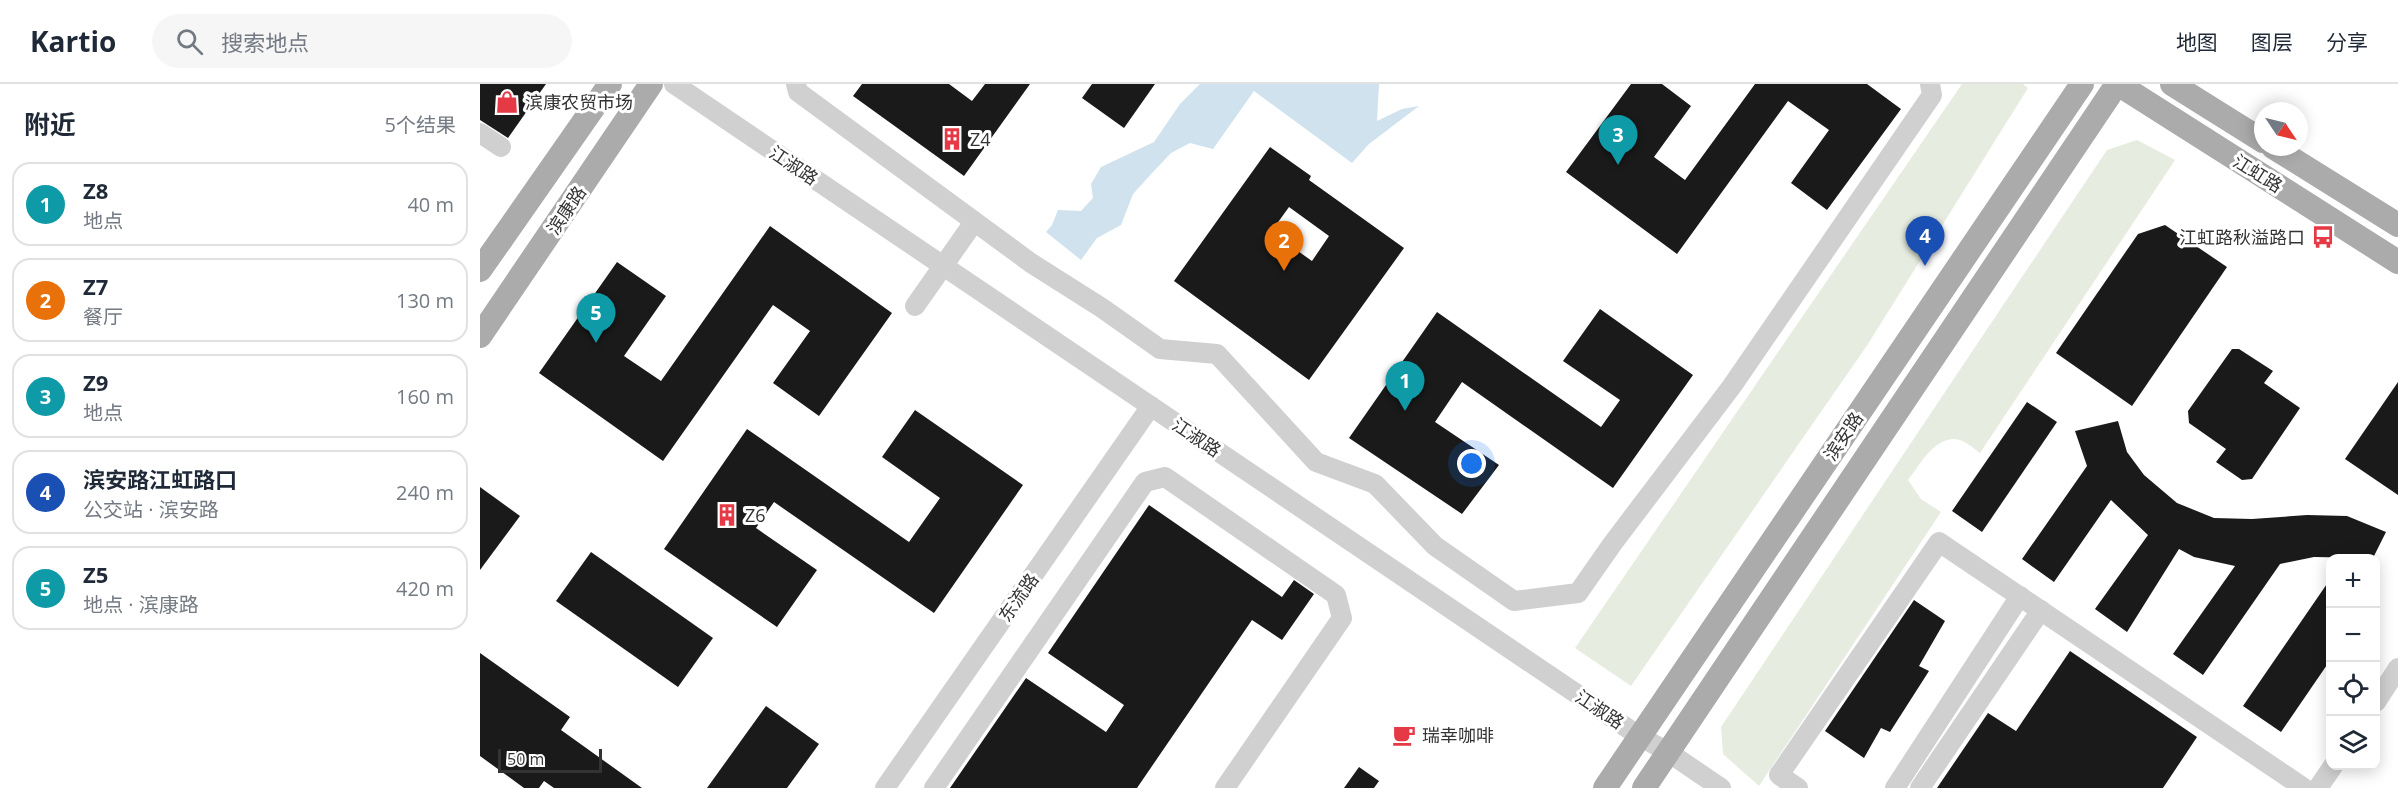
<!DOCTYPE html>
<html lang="zh">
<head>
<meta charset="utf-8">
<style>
	:root { --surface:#fff; --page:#f6f6f7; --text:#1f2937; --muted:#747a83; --line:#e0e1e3; --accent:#db2777 }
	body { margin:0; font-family:"Open Sans","Noto Sans SC",sans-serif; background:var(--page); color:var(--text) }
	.controls { position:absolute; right:18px; bottom:18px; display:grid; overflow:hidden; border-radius:12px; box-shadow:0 3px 15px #0003 }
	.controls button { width:54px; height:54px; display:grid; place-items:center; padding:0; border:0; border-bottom:2px solid var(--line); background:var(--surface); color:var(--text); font:30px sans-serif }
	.compass { position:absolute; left:1774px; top:18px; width:54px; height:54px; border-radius:50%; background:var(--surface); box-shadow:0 3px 15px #0003; rotate:125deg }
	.scale { position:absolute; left:18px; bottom:15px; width:104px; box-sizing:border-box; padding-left:6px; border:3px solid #333; border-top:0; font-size:16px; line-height:21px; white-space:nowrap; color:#333; -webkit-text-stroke:4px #fff; paint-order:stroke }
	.you { position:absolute; left:992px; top:380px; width:21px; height:21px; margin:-15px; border:4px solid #fff; border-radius:50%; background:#1a73e8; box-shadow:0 0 0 9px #1a73e833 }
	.badge { display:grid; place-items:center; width:39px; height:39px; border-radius:50%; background:var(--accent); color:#fff; font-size:20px; font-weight:700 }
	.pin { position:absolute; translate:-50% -50px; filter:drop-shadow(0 2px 3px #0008) }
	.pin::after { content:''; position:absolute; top:32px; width:21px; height:18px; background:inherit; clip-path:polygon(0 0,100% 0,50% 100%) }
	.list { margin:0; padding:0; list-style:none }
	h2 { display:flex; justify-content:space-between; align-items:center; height:78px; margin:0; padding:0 24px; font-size:26px }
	h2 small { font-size:20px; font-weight:400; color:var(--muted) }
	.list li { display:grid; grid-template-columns:39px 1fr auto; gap:18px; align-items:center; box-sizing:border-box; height:84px; margin:0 12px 12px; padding:0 12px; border:2px solid var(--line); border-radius:18px }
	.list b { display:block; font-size:22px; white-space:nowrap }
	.list p { margin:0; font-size:20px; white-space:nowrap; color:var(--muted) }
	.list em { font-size:20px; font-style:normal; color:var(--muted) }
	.icon { flex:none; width:33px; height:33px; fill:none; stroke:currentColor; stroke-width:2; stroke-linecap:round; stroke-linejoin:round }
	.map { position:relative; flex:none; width:1918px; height:704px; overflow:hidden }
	header { display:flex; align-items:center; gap:36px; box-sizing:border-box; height:84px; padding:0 30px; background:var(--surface); border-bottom:2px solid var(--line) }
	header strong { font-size:28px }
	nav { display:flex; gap:33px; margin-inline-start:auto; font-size:21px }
	.search { width:420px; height:54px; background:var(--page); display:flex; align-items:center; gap:15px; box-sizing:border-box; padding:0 21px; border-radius:33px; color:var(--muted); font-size:22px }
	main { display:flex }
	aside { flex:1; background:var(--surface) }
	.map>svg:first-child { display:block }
</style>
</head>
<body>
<header>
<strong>Kartio</strong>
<div class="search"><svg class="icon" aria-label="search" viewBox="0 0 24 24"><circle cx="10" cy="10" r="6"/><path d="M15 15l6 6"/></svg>搜索地点</div>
<nav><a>地图</a><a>图层</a><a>分享</a></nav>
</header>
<main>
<aside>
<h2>附近<small>5个结果</small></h2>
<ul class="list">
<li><span class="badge" style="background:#0f9aa8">1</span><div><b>Z8</b><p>地点</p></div><em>40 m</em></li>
<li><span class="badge" style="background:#e8710a">2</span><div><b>Z7</b><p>餐厅</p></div><em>130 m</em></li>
<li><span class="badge" style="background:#0f9aa8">3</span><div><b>Z9</b><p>地点</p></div><em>160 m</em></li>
<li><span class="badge" style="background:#1a4fb4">4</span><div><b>滨安路江虹路口</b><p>公交站 · 滨安路</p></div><em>240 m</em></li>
<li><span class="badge" style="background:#0f9aa8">5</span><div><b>Z5</b><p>地点 · 滨康路</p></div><em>420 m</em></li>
</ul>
</aside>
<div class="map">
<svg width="1918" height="704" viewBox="0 0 1918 704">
	<rect width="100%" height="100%" fill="#fff"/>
	<g fill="#e6ecdf">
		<polygon points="1482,0 1543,0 1548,4 1388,260 1151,602 1095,564"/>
		<path d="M1657 56 1695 76 1500 369C1493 364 1484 355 1474 355 1453 355 1439 382 1428 396L1441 415 1461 428 1279 702 1243 670 1241 643 1627 66Z"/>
	</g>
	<polygon fill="#cfe2ee" points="720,0 899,0 897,37 922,25 939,22 889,60 872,79 774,7 733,65 710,59 691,69 673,88 653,110 641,141 617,154 601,176 566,148 572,141 578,126 601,127 613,114 611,100 621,83 674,58 700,20"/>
	<g fill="#1a1a1a" fill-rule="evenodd">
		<polygon points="0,0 66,0 28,54 0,36"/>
		<polygon points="382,0 469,0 492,17 505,0 550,0 484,92 373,12"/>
		<polygon points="612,0 675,0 644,44 602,14"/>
		<polygon points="1151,0 1182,0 1211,22 1174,73 1205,96 1275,0 1387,0 1421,25 1347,126 1311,99 1349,46 1308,17 1197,170 1086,88"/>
		<path d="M790 63 831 92 829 96 924 164 829 296 694 197ZM809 123 849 152 832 177 791 148Z"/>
		<polygon points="1685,141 1747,183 1652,322 1576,269 1658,150"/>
		<polygon points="290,142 412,229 339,332 293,299 330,247 293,221 183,377 59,289 137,178 186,212 144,272 181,297"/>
		<polygon points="1120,225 1213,291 1133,404 982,298 955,338 1019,381 982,430 869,354 957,228 1121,343 1140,316 1083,277"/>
		<polygon points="1752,265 1759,265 1793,287 1784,299 1820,324 1772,395 1762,396 1736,378 1746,365 1709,339 1708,327"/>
		<polygon points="1918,298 1918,411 1865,375"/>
		<polygon points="1547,318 1577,338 1502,448 1472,427"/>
		<polygon points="435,326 543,401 454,529 294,418 276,444 337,486 297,543 184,465 267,345 429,458 460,414 402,373"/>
		<polygon points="1638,337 1647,368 1664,391 1697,419 1734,434 1772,435 1827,431 1867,432 1906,448 1893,474 1834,473 1800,480 1723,591 1693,570 1755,482 1714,473 1699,465 1647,548 1615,525 1668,451 1631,416 1574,498 1542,475 1607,382 1595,347"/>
		<polygon points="0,403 40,432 0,486"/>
		<polygon points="669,421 802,513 814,496 834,510 802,556 772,536 657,704 470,704 546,594 626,648 644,621 568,569"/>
		<polygon points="111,468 233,554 198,603 76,517"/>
		<polygon points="1851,494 1851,575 1801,648 1763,622"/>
		<polygon points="1434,516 1465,537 1439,582 1449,587 1410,648 1401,644 1384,674 1345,647"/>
		<polygon points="1590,567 1717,653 1683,704 1457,704 1508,629 1536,647"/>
		<polygon points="0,569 90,633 81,646 162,704 74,704 64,697 59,704 44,704 0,672"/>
		<polygon points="286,622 339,660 307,704 227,704"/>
		<polygon points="879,683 899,697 894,704 864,704"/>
	</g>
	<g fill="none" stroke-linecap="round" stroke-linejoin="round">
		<g stroke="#d0d0d0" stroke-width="20">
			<polyline points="194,0 1159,652 1188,668 1241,704"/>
			<polyline points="316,0 318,8 551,179 622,224 680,265 737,270 836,378 895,400 955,462 1034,517 1098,509 1133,459 1252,302 1452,11 1450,0"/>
			<polyline points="0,49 21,63"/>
			<polyline points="435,222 494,138"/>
			<polyline points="1896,618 1918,584"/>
			<polyline points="405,704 671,322"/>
			<polyline points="454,704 665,398 685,393 856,511 862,534 745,704"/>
			<polyline points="1318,704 1299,691 1459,458 1824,704"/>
			<polyline points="1415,704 1540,512"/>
			<polyline points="1440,704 1561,526"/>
			<polyline points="1838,704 1853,682"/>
		</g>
		<g stroke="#ababab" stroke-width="24">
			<polyline points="1638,0 1918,178"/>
			<polyline points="1692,0 1783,57"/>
			<polyline points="1793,63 1918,141"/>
			<polyline points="0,186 130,0"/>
			<polyline points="0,252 171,0"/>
			<polyline points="1125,704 1602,0"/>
			<polyline points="1164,704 1637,0"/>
		</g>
	</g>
	<defs>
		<g id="shop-bare" transform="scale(1.8)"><path d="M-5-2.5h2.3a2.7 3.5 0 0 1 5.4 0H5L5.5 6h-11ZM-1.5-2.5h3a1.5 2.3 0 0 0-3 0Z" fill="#e63946" stroke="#fff" stroke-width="2.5" paint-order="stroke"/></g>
		<g id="building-bare" transform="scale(1.8)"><path d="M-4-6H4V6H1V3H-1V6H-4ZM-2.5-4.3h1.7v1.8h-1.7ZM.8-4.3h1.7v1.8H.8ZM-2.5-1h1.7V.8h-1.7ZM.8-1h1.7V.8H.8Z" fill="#e63946" stroke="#fff" stroke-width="2.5" paint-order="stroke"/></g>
		<g id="bus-bare" transform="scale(1.8)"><path d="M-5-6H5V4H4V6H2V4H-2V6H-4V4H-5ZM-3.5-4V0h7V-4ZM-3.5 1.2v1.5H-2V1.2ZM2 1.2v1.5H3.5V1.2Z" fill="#e63946" stroke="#fff" stroke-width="2.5" paint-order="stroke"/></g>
		<g id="cafe-bare" transform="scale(1.8)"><path d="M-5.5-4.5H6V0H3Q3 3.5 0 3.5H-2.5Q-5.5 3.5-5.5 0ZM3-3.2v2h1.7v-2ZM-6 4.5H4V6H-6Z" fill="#e63946" stroke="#fff" stroke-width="2.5" paint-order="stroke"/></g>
	</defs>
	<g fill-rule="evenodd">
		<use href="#shop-bare" x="27" y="18"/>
		<use href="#building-bare" x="472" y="55"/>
		<use href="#bus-bare" x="1843" y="153"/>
		<use href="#building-bare" x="247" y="431"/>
		<use href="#cafe-bare" x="924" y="651"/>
	</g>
	<g text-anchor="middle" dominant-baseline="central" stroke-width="6" stroke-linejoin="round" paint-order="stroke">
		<g font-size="18" fill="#333" stroke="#fff" text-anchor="start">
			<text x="45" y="18">滨康农贸市场</text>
			<text x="490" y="55">Z4</text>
			<text x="1825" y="153" text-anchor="end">江虹路秋溢路口</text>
			<text x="265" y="431">Z6</text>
			<text x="942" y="651">瑞幸咖啡</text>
		</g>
		<g font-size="18" fill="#333" stroke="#fff">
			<text transform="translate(314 81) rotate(34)">江淑路</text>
			<text transform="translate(1778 89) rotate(32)">江虹路</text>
			<text transform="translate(86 126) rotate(-56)">滨康路</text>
			<text transform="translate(1363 352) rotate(-56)">滨安路</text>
			<text transform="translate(717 353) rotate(34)">江淑路</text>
			<text transform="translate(538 513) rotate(-55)">东流路</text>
			<text transform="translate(1120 625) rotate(34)">江淑路</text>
		</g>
	</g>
</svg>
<div class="controls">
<button>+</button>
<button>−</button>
<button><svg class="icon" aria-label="locate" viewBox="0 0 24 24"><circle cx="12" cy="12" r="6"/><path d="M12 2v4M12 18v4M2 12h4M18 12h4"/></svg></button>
<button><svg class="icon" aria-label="layers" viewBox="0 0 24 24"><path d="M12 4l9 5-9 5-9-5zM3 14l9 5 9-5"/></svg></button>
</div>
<svg class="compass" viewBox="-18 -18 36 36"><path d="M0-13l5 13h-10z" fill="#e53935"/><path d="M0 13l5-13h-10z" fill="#747a83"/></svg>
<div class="scale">50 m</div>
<div class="you"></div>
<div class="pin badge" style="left:925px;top:327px;background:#0f9aa8">1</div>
<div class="pin badge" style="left:804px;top:187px;background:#e8710a">2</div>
<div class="pin badge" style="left:1138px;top:81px;background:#0f9aa8">3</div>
<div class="pin badge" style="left:1445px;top:182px;background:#1a4fb4">4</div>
<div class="pin badge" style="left:116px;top:259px;background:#0f9aa8">5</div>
</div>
</main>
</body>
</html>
